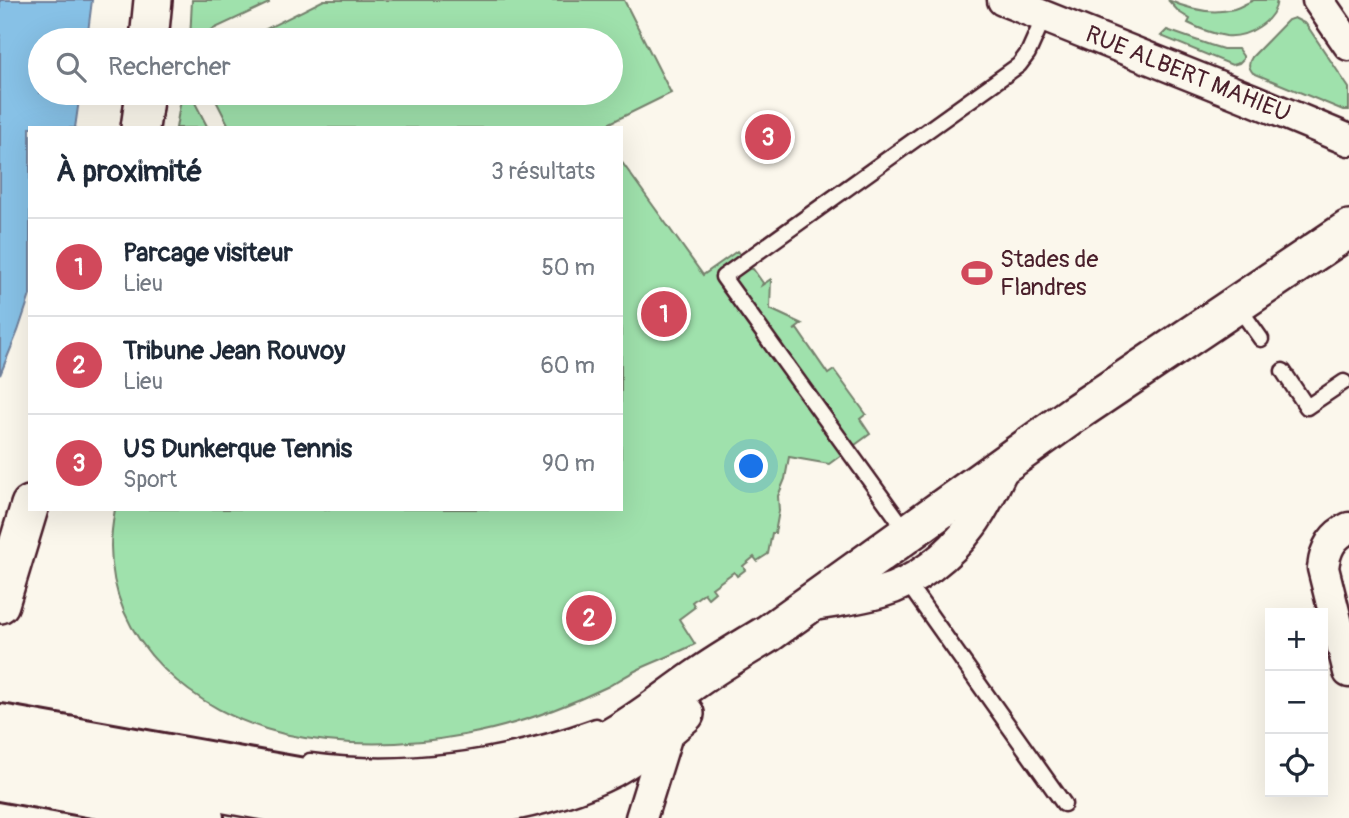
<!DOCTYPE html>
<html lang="fr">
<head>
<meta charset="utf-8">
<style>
	:root { --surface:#fff; --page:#f2f2f3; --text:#1f2937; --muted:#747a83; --line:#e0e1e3; --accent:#d1495b }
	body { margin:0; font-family:Pangolin,sans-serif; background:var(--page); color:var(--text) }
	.controls { position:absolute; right:21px; bottom:21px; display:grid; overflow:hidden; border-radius:0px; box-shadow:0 7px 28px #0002 }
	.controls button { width:63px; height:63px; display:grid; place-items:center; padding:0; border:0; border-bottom:2px solid var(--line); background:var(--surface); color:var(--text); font:35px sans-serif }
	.you { position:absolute; left:752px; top:467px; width:24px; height:24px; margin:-18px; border:5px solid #fff; border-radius:50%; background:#1a73e8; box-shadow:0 0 0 10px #1a73e833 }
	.badge { display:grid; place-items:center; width:46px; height:46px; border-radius:50%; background:var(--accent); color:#fff; font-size:23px; font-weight:700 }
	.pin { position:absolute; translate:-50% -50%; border:4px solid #fff; box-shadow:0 2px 7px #0006 }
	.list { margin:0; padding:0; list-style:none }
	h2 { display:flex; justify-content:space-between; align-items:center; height:91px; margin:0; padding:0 28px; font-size:30px }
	h2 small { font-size:23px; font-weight:400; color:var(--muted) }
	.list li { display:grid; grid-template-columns:46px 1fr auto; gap:21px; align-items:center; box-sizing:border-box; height:98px; padding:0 28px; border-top:2px solid var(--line) }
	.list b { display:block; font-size:26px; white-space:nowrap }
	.list p { margin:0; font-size:23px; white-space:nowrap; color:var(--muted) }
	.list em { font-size:23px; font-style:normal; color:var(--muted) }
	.icon { flex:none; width:38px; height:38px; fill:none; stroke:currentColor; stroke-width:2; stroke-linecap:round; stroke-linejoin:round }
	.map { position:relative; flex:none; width:1349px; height:818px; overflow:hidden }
	.search { position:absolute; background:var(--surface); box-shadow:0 7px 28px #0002; left:28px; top:28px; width:595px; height:77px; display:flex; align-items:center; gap:18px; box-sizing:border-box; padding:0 24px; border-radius:38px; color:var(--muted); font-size:26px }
	.panel { position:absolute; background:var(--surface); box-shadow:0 7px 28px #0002; left:28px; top:126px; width:595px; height:385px; border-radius:0px }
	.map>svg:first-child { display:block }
</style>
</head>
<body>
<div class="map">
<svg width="1349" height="818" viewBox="0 0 1349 818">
	<rect width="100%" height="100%" fill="#fbf7ec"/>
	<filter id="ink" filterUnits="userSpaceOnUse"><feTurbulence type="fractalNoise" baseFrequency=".0143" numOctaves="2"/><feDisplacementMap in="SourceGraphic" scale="14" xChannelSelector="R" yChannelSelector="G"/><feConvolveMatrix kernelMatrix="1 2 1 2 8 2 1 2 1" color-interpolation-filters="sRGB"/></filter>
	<g filter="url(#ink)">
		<g fill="#9fe1ac" stroke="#74806c" stroke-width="2">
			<polygon points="192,0 268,0 269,3 190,40"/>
			<polygon points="324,0 624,0 671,93 600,128 230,128 212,93 611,93 611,40 244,40"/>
			<path d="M1168 0C1188 9 1211 15 1234 9 1241 7 1248 2 1254 0 1261 0 1270 0 1277 0 1275 22 1247 38 1226 36 1213 34 1200 29 1188 23L1190 19 1179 12Z"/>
			<path d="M1294 18 1306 24 1349 88V110H1343L1253 73C1248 67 1248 63 1252 57L1288 20Z"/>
			<polygon points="1167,30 1210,45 1223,49 1238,49 1243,56 1243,59 1239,63 1232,65 1161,36"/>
			<polygon points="182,93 190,93 208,128 176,128"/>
			<path d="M621 161 703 275 737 251 751 269H753L763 283 762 285 771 279 770 309 802 324 794 330 797 329 828 374 834 370 866 414 860 419 870 434 829 464 789 457 785 479 778 496 779 511 775 533H772L768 554 757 561 754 557 743 566 745 570 737 576 734 572 712 588 715 592 708 598 704 593 692 602 695 607 679 619 695 644C676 654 656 661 637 670 627 675 618 681 609 686 563 708 514 726 464 735 405 746 343 747 284 734 194 712 111 645 111 546 111 534 113 521 115 509H621Z"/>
		</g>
		<polygon fill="#87c1e6" stroke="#6f809b" stroke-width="2" points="0,0 92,0 87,40 40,40 40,93 80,93 75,128 30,128 30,295 18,331 0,375"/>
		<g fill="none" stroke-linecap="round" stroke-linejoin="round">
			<g stroke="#4a1f2b" stroke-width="19">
				<g id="service">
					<polyline points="1237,305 1261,339"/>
					<polyline points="1283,371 1307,407 1344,382"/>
					<polyline points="907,532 723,277 1019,65 1028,53 1044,17"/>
					<polyline points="906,581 1064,804"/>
					<path d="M310 761C408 774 504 759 596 726"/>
				</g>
			</g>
			<g stroke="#4a1f2b" stroke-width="35">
				<g id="minor">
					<polyline points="1003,0 1253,100 1349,140"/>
					<polyline points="1318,0 1349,45"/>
					<path d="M1349 528C1331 536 1325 550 1323 568L1349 672"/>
					<path d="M807 606C832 602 857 599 881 592 916 582 950 555 971 526 985 508 994 486 1005 465"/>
					<polyline points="641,818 669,728"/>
				</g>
			</g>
			<g stroke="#4a1f2b" stroke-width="42">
				<g id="tertiary">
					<polyline points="149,40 153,0"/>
					<polyline points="140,128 145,93"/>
					<polyline points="0,604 30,505"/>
					<path d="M0 753 331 813C419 818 533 809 612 768 639 753 662 734 685 714"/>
					<path d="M348 784C435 793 530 781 608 739 639 722 667 699 696 679 720 662 744 648 769 633L1074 414 1349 229"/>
				</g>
			</g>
			<g stroke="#4a1f2b" stroke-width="44">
				<g id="secondary">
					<polyline points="0,724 348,786 379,797 407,818"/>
					<polyline points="0,781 204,818"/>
				</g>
			</g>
			<use href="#service" stroke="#fbf7ec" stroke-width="14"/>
			<use href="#minor" stroke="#fbf7ec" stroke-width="30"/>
			<use href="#tertiary" stroke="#fbf7ec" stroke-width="37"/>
			<use href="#secondary" stroke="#fbf7ec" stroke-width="38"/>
		</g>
	</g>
	<defs>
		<g id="stadium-bare" transform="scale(2.415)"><path d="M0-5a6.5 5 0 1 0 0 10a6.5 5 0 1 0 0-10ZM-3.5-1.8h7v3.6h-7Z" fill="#d1495b" stroke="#fbf7ec" stroke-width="2.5" paint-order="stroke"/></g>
	</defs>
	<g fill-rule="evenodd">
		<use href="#stadium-bare" x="977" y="273"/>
	</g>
	<g text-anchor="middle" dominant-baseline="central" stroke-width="5" stroke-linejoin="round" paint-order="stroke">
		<g font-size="24" fill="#4a1f2b" stroke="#fbf7ec">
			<text transform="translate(1188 74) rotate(22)">RUE ALBERT MAHIEU</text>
		</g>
		<g font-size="24" fill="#4a1f2b" stroke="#fbf7ec" text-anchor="start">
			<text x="1000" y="259">Stades de<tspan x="1000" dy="28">Flandres</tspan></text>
		</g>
	</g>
</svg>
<div class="controls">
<button>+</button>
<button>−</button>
<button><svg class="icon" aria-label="locate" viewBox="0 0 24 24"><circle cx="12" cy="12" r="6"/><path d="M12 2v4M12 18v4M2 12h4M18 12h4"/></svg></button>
</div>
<div class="you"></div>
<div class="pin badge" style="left:664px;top:314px">1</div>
<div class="pin badge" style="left:589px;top:618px">2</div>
<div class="pin badge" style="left:768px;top:137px">3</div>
<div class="search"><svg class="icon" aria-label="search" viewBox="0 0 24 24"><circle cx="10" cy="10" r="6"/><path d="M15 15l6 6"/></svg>Rechercher</div>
<section class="panel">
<h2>À proximité<small>3 résultats</small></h2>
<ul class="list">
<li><span class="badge">1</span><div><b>Parcage visiteur</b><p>Lieu</p></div><em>50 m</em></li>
<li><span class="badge">2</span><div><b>Tribune Jean Rouvoy</b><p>Lieu</p></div><em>60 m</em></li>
<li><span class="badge">3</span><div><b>US Dunkerque Tennis</b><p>Sport</p></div><em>90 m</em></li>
</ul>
</section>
</div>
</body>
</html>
